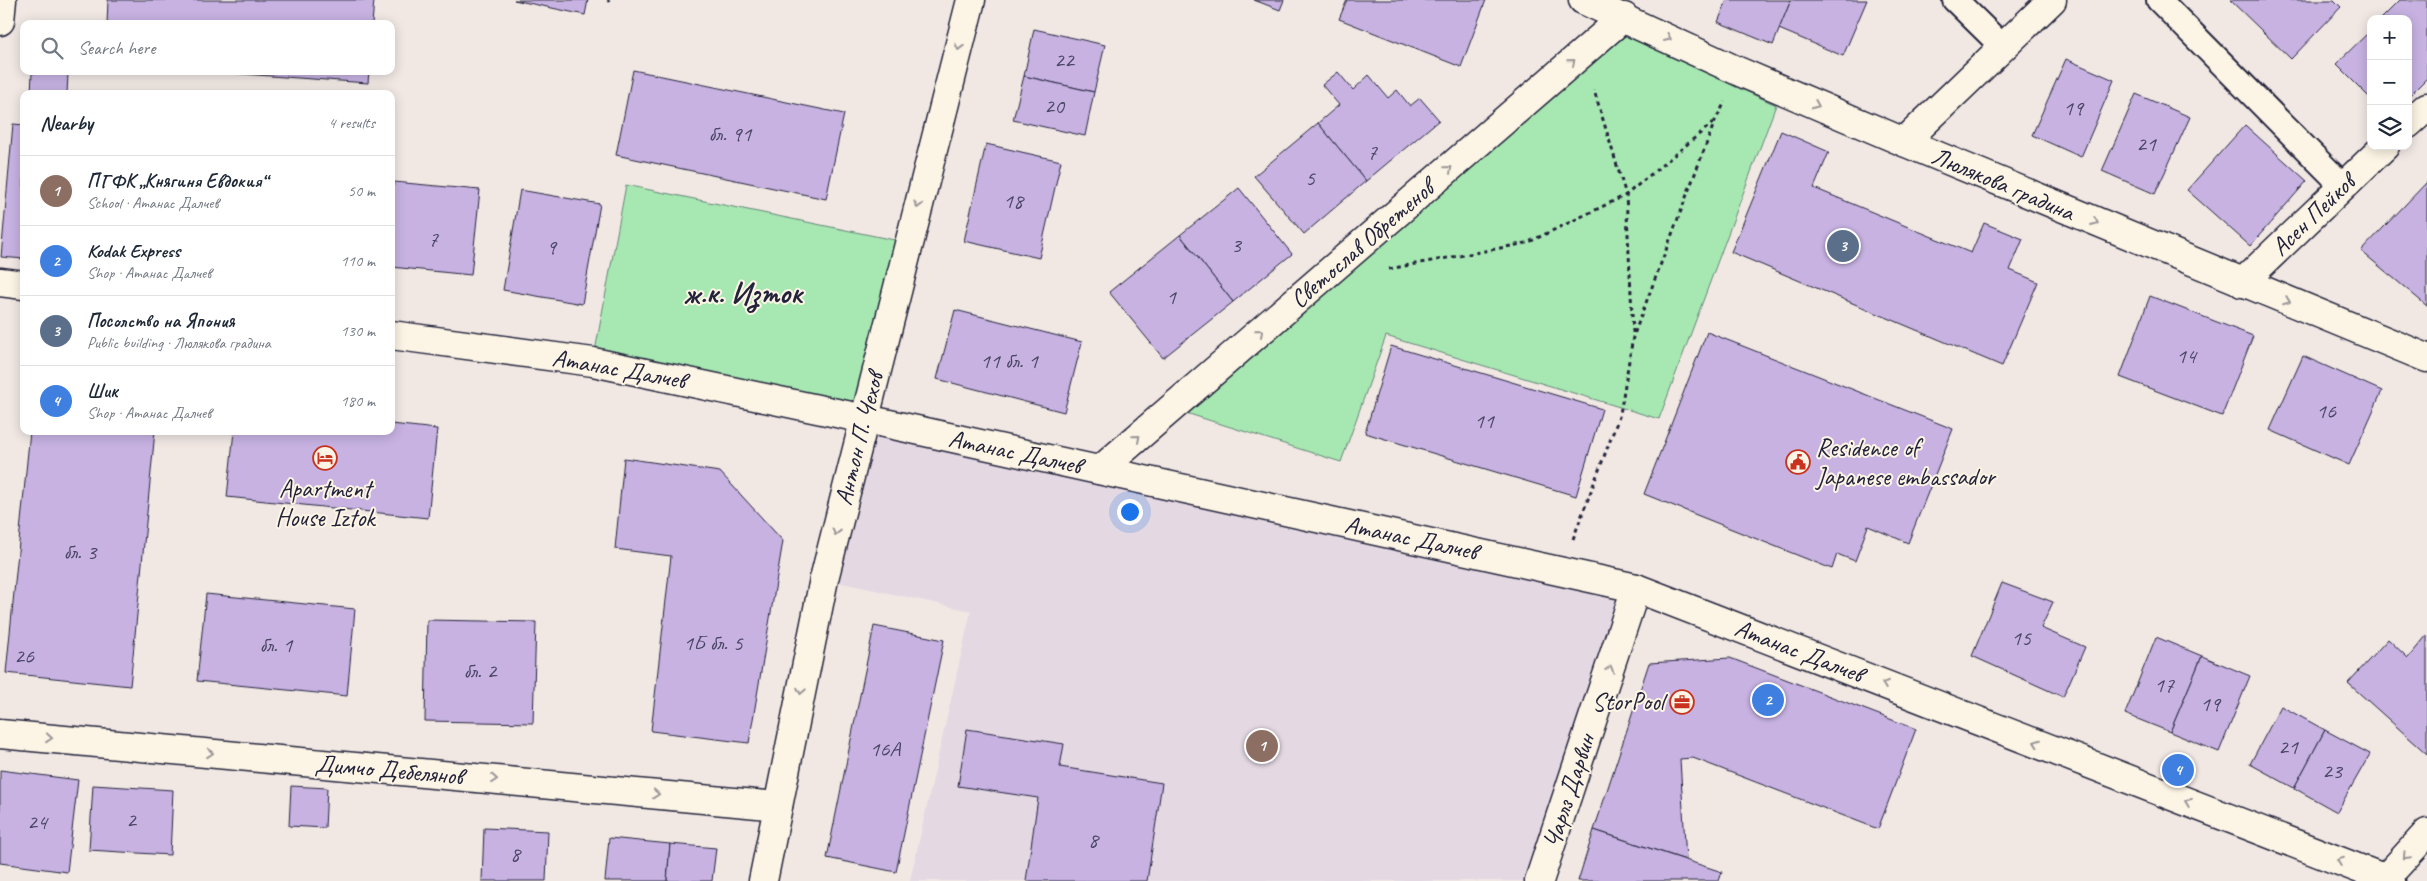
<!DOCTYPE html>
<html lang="en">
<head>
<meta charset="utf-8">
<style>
	:root { --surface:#fff; --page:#f6f6f7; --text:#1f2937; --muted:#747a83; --line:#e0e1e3; --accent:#111827 }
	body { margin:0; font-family:Caveat,sans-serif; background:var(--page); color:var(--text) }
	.controls { position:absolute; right:15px; top:15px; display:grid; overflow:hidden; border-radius:10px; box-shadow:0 2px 12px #0003 }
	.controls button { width:45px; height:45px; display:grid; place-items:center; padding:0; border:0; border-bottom:1px solid var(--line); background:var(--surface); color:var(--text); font:25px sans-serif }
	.you { position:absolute; left:1129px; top:511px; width:18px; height:18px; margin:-12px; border:4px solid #fff; border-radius:50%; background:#1a73e8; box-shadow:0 0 0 8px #1a73e833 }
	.badge { display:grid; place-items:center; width:32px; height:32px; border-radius:50%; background:var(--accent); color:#fff; font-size:16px; font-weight:700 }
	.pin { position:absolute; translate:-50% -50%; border:2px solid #fff; box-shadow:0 1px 5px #0006 }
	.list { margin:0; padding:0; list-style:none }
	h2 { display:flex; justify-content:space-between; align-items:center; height:65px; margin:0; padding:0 20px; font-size:21px }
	h2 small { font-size:16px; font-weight:400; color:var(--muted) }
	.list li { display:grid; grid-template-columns:32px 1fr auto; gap:15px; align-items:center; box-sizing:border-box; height:70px; padding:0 20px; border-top:1px solid var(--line) }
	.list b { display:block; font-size:19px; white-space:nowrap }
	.list p { margin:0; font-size:16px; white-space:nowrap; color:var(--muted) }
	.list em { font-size:16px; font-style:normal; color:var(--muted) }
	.icon { flex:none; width:28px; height:28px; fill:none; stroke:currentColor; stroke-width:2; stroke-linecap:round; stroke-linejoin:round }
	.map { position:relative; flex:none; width:2427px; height:881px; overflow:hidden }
	.search { position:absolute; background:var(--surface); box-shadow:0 2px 12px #0003; left:20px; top:20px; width:375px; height:55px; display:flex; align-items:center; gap:12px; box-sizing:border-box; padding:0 18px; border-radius:10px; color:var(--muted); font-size:19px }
	.panel { position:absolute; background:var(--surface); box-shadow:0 2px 12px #0003; left:20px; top:90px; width:375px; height:345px; border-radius:10px }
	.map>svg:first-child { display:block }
</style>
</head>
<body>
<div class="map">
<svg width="2427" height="881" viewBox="0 0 2427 881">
	<rect width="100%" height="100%" fill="#f1e8e4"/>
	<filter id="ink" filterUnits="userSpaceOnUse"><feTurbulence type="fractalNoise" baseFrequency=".02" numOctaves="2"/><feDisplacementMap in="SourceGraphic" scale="10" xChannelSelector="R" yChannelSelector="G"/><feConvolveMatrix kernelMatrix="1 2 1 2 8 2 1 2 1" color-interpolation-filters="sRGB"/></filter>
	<g filter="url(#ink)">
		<polygon fill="#e4d8e3" points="864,419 1636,588 1539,881 910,881 971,611 824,579"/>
		<g fill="#a7e8b2" stroke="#648576">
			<polygon points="1625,36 1776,105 1659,419 1386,336 1341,462 1183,412"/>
			<polygon points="626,185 909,243 864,419 593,362"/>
		</g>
		<g fill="#c7b2e2" stroke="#22223b">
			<polygon points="108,0 374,0 372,24 107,24"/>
			<polygon points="514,0 588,0 585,15"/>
			<polygon points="1254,0 1284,0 1280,10"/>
			<polygon points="1347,0 1486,0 1461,67 1339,19"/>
			<polygon points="1727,0 1791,0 1773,45 1718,22"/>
			<polygon points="1791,0 1867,0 1843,56 1779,29"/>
			<polygon points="2230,0 2334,0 2341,7 2291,59"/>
			<polygon points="2400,0 2427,0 2427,78 2408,97 2408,19 2381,19"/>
			<polygon points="1034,29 1105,45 1094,92 1024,76"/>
			<polygon points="2371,30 2371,99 2336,64"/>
			<polygon points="2066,59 2114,80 2081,157 2032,135"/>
			<polygon points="633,70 844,114 826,199 616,155"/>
			<polygon points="201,71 369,71 368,83"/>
			<polygon points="1338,72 1353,90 1369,75 1388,98 1397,90 1410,106 1420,98 1439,120 1366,181 1318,123 1339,105 1322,85"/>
			<polygon points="32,73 68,73 67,94 31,94"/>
			<polygon points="1024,76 1094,92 1085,136 1013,120"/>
			<polygon points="2136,94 2190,117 2155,194 2102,171"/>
			<polygon points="1318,123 1366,181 1304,234 1254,176"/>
			<polygon points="13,124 24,125 24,259 1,257"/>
			<polygon points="2245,125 2307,181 2250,246 2187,190"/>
			<polygon points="1781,131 1829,152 1814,188 1971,253 1984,223 2023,239 2010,270 2038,282 2002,366 1731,252"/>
			<polygon points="986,144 1061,161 1039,258 964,241"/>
			<polygon points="394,182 480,190 471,275 391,267 391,211"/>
			<polygon points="2427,182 2427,306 2361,251"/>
			<polygon points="1239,188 1292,254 1233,302 1180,235"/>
			<polygon points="520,190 600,204 582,304 503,290"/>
			<polygon points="1180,235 1233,302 1163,358 1109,292"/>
			<polygon points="2150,296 2253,336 2222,416 2120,377"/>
			<polygon points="955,310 1082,342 1064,412 937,379"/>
			<polygon points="1707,332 1953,429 1908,543 1868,526 1855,561 1837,554 1832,569 1644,494"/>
			<polygon points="1391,346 1602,409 1576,496 1365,433"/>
			<polygon points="2303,356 2382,391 2349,465 2270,430"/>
			<polygon points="391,424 437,429 428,518 227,497 234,431 391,431"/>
			<polygon points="30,431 155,431 130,686 6,673"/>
			<polygon points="624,458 720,472 783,541 749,743 651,731 671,556 615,549"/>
			<polygon points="2002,583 2053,602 2041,628 2085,647 2063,697 1972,656"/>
			<polygon points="206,594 355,609 347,696 197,681"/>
			<polygon points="427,620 536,622 533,723 425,721"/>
			<polygon points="874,626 944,640 896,872 827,858"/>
			<polygon points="2427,635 2427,754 2348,683 2388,639 2408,658"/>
			<polygon points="2156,637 2202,656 2170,732 2125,714"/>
			<polygon points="2202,656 2250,676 2219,752 2170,732"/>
			<polygon points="1730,658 1916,729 1878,829 1693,758 1680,759 1686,860 1594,830 1649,663"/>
			<polygon points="2281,706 2325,730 2294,788 2250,764"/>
			<polygon points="967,729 1064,744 1060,767 1162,783 1147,881 1026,881 1038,798 958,786"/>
			<polygon points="2325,730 2370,754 2337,812 2294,788"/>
			<polygon points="0,770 78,780 67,872 0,863"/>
			<polygon points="93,785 173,790 170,855 89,850"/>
			<polygon points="291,786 327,788 325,828 289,826"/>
			<polygon points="484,828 548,831 546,881 482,881"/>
			<polygon points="1594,830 1722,872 1719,881 1578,881"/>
			<polygon points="609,838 670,844 667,881 605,881"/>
			<polygon points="670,844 716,848 712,881 667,881"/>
		</g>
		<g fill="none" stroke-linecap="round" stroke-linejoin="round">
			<g stroke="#22223b" stroke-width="28">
				<g id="service">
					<polyline points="1955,0 2003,47"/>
					<polyline points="2159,0 2343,186"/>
				</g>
			</g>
			<g stroke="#22223b" stroke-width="31">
				<g id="minor">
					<polyline points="1583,0 1740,72 1904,142 2427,358"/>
					<polyline points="0,21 2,0"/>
					<polyline points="2408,124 2427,107"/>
					<polyline points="1904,142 2052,0"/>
					<polyline points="0,282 24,285"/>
					<polyline points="2242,283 2385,146"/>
					<polyline points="391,335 593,362 889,424 1636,588 2391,881"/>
					<polyline points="1100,470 1624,17"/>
					<polyline points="0,734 778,806"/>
					<polyline points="763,881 824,579 971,0"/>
					<polyline points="1539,881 1636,588"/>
					<polyline points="2383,881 2427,833"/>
				</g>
			</g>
			<g stroke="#22223b" stroke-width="3" stroke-dasharray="4 4" stroke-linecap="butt">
				<polyline points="608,2 609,0"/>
				<polyline points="1389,269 1527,243 1626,195 1594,90"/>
				<polyline points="1633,333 1626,195 1715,121"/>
				<polyline points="1573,539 1620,414 1633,337 1715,121 1725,102"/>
			</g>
			<use href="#service" stroke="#fcf5e5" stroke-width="24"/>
			<use href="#minor" stroke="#fcf5e5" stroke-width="28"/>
		</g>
		<defs><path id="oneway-chevron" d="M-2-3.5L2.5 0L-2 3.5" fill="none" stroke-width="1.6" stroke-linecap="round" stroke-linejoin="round" transform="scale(1.25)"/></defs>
		<g stroke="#9a9698">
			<use href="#oneway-chevron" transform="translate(1668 38) rotate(25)"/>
			<use href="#oneway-chevron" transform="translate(959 47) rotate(104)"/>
			<use href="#oneway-chevron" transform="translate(1572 62) rotate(-41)"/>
			<use href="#oneway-chevron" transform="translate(1816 105) rotate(23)"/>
			<use href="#oneway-chevron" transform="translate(1449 169) rotate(-41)"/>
			<use href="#oneway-chevron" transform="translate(918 205) rotate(104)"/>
			<use href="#oneway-chevron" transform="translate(2095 222) rotate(23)"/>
			<use href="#oneway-chevron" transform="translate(2287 301) rotate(21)"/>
			<use href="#oneway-chevron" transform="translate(1260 332) rotate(-41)"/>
			<use href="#oneway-chevron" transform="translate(1137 438) rotate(-41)"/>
			<use href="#oneway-chevron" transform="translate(836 532) rotate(104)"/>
			<use href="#oneway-chevron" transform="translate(1610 669) rotate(-72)"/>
			<use href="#oneway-chevron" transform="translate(1885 684) rotate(-159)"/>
			<use href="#oneway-chevron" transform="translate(801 691) rotate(101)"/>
			<use href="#oneway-chevron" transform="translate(49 738) rotate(5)"/>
			<use href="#oneway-chevron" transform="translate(2037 743) rotate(-159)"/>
			<use href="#oneway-chevron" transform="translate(210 753) rotate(5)"/>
			<use href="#oneway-chevron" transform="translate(494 779) rotate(5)"/>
			<use href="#oneway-chevron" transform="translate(656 794) rotate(5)"/>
			<use href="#oneway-chevron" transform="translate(2188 802) rotate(-159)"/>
			<use href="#oneway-chevron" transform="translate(2406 856) rotate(133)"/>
			<use href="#oneway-chevron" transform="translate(2340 861) rotate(-159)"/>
		</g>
	</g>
	<defs>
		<g id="hotel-ring" transform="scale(1.25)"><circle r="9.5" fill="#fcf5e5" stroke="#c8321e" stroke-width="1.5"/><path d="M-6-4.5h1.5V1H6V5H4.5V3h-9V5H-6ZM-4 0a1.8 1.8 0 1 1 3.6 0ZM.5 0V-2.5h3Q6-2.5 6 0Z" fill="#c8321e"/></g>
		<g id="civic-ring" transform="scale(1.25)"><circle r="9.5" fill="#fcf5e5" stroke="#c8321e" stroke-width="1.5"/><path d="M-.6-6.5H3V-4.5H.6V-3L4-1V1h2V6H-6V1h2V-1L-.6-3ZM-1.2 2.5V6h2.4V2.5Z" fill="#c8321e"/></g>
		<g id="office-ring" transform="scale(1.25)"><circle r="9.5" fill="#fcf5e5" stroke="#c8321e" stroke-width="1.5"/><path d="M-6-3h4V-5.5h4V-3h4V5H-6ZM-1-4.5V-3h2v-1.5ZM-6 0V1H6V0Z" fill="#c8321e"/></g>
	</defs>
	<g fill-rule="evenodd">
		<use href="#hotel-ring" x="325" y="458"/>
		<use href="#civic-ring" x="1798" y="462"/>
		<use href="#office-ring" x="1682" y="702"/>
	</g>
	<g text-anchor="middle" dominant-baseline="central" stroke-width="4" stroke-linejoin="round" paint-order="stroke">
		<g font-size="22" fill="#4b4665">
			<text x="1064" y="60">22</text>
			<text x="1054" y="106">20</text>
			<text x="2073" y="108">19</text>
			<text x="730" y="134">бл. 91</text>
			<text x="2146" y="144">21</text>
			<text x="1372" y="152">7</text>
			<text x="1310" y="178">5</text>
			<text x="1013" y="201">18</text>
			<text x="433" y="239">7</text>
			<text x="1236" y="245">3</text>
			<text x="551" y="247">9</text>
			<text x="1171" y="297">1</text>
			<text x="2186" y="356">14</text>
			<text x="1009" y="361">11 бл. 1</text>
			<text x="2326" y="411">16</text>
			<text x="1484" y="421">11</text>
			<text x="80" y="552">бл. 3</text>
			<text x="2021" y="638">15</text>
			<text x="713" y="643">1Б бл. 5</text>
			<text x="276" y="645">бл. 1</text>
			<text x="24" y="656">26</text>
			<text x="480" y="671">бл. 2</text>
			<text x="2164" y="685">17</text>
			<text x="2210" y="704">19</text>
			<text x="2288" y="747">21</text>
			<text x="885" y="749">16А</text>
			<text x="2332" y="771">23</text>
			<text x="131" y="820">2</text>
			<text x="37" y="822">24</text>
			<text x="1093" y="840">8</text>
			<text x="515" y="854">8</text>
		</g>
		<g font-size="25" fill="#22223b" stroke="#fcf5e5">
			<text transform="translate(2003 184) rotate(23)">Люлякова градина</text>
			<text transform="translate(2313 215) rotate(-44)">Асен Пейков</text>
			<text transform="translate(1362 244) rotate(-41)">Светослав Обретенов</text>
			<text transform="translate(619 369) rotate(10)">Атанас Далчев</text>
			<text transform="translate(859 439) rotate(-76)">Антон П. Чехов</text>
			<text transform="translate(1015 452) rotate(12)">Атанас Далчев</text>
			<text transform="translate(1411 538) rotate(12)">Атанас Далчев</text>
			<text transform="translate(1799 651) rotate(21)">Атанас Далчев</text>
			<text transform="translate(389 770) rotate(5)">Димчо Дебелянов</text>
			<text transform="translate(1569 791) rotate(-72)">Чарлз Дарвин</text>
		</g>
		<g font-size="25" fill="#22223b" stroke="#fcf5e5" text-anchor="start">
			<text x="1816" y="448">Residence of<tspan x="1816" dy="29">Japanese embassador</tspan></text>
			<text x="325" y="489" text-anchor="middle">Apartment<tspan x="325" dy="29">House Iztok</tspan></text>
			<text x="1664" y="702" text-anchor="end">StorPool</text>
		</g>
		<g font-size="30" font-weight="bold" fill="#22223b" stroke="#fcf5e5">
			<text x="743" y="293">ж.к. Изток</text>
		</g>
	</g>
</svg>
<div class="controls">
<button>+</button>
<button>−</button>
<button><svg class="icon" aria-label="layers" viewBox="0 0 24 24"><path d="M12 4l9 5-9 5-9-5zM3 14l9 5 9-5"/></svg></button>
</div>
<div class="you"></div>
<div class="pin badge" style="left:1262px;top:746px;background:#8d6e63">1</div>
<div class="pin badge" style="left:1768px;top:700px;background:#3f7fe0">2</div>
<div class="pin badge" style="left:1843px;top:246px;background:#5c6f8a">3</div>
<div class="pin badge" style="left:2178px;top:770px;background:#3f7fe0">4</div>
<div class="search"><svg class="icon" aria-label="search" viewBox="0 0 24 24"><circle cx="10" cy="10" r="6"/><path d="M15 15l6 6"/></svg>Search here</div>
<section class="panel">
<h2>Nearby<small>4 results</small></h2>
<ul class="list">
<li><span class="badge" style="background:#8d6e63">1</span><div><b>ПГФК „Княгиня Евдокия“</b><p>School · Атанас Далчев</p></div><em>50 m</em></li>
<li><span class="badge" style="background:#3f7fe0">2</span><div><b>Kodak Express</b><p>Shop · Атанас Далчев</p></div><em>110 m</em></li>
<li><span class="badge" style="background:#5c6f8a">3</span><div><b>Посолство на Япония</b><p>Public building · Люлякова градина</p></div><em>130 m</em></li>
<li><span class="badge" style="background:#3f7fe0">4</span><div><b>Шик</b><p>Shop · Атанас Далчев</p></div><em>180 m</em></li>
</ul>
</section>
</div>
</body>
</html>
